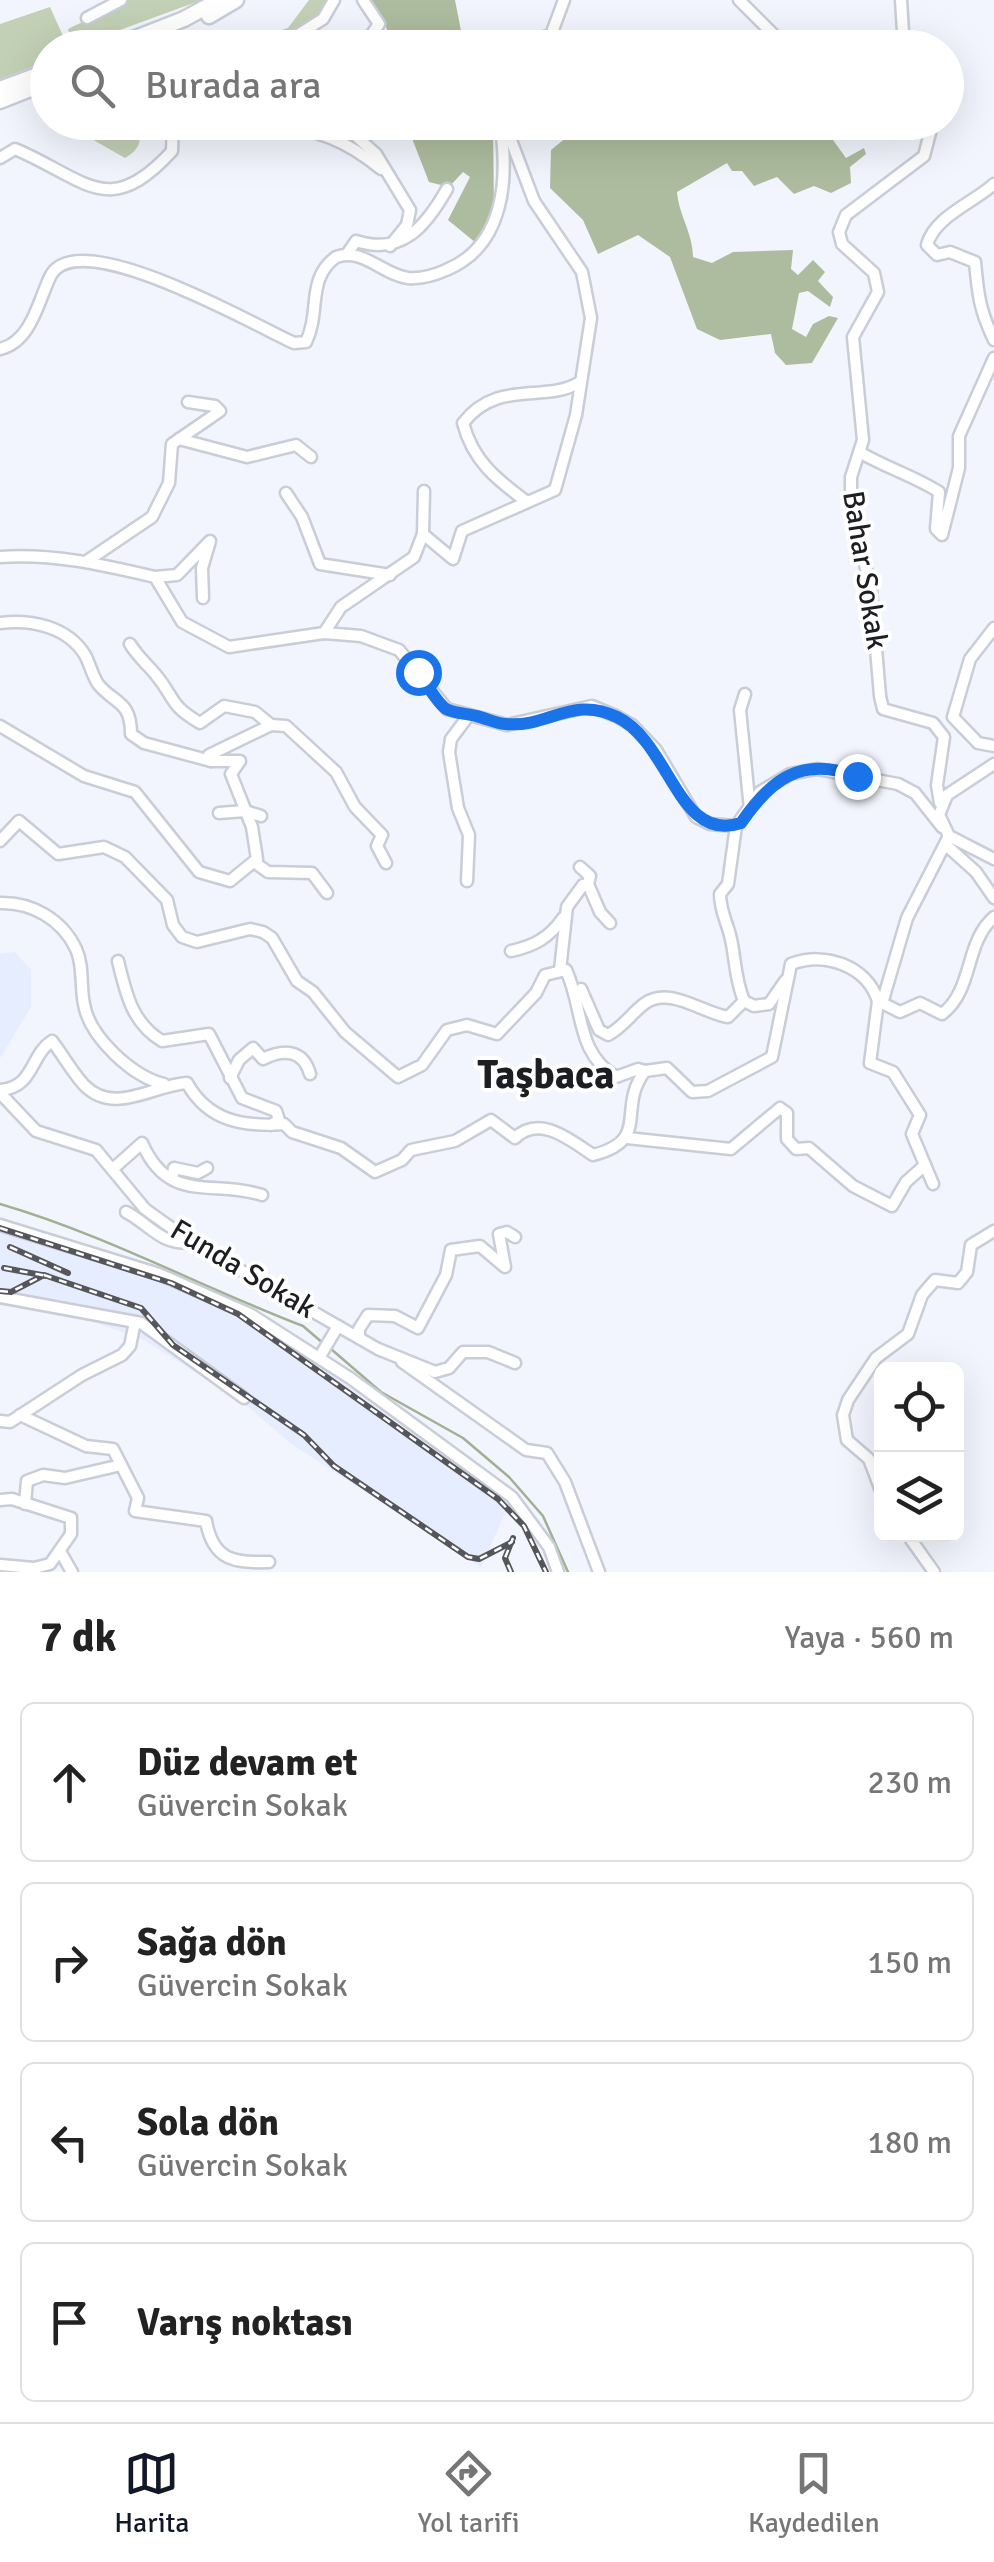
<!DOCTYPE html>
<html lang="tr">
<head>
<meta charset="utf-8">
<style>
	:root { --surface:#fff; --page:#f2f2f2; --text:#222; --muted:#767676; --line:#e0e0e0; --accent:#111827 }
	body { margin:0; font-family:Signika,sans-serif; background:var(--page); color:var(--text) }
	.controls { position:absolute; right:30px; bottom:30px; display:grid; overflow:hidden; border-radius:15px; box-shadow:0 10px 40px #0002 }
	.controls button { width:90px; height:90px; display:grid; place-items:center; padding:0; border:0; border-bottom:2px solid var(--line); background:var(--surface); color:var(--text); font:50px sans-serif }
	.stop { position:absolute; width:30px; height:30px; margin:-22px; border:8px solid #1a73e8; border-radius:50%; background:#fff }
	.stop.end { background:#1a73e8; border-color:#fff; box-shadow:0 2px 10px #0008 }
	.list { margin:0; padding:0; list-style:none }
	h2 { display:flex; justify-content:space-between; align-items:center; height:130px; margin:0; padding:0 40px; font-size:42px }
	h2 small { font-size:32px; font-weight:400; color:var(--muted) }
	.list li { display:grid; grid-template-columns:65px 1fr auto; gap:30px; align-items:center; box-sizing:border-box; height:160px; margin:0 20px 20px; padding:0 20px; border:2px solid var(--line); border-radius:15px }
	.list b { display:block; font-size:38px; white-space:nowrap }
	.list p { margin:0; font-size:32px; white-space:nowrap; color:var(--muted) }
	.list em { font-size:32px; font-style:normal; color:var(--muted) }
	.icon { flex:none; width:55px; height:55px; fill:none; stroke:currentColor; stroke-width:2; stroke-linecap:round; stroke-linejoin:round }
	.map { position:relative; flex:none; width:994px; height:1572px; overflow:hidden }
	.search { position:absolute; background:var(--surface); box-shadow:0 10px 40px #0002; left:30px; right:30px; top:30px; height:110px; display:flex; align-items:center; gap:25px; box-sizing:border-box; padding:0 35px; border-radius:55px; color:var(--muted); font-size:38px }
	.sheet { height:850px; background:var(--surface) }
	nav { display:flex; justify-content:space-around; align-items:center; box-sizing:border-box; height:140px; border-top:2px solid var(--line); background:var(--surface); font-size:28px; color:var(--muted) }
	nav a { display:grid; justify-items:center; gap:5px }
	nav .on { color:var(--accent) }
	.map>svg:first-child { display:block }
</style>
</head>
<body>
<div class="map">
<svg width="994" height="1572" viewBox="0 0 994 1572">
	<rect width="100%" height="100%" fill="#f2f5fd"/>
	<g fill="#e5edfe">
		<polygon points="15,952 31,970 31,1007 0,1058 0,954"/>
		<polygon points="0,1230 183,1287 248,1314 509,1504 481,1567 290,1443 244,1403 142,1339 42,1304 0,1301"/>
	</g>
	<g fill="#c2d0b5">
		<polygon points="128,0 202,0 73,47 68,29"/>
		<path d="M309 0H327C313 39 262 47 226 48L288 28Z"/>
		<polygon points="50,7 68,47 48,48 47,61 0,79 0,24"/>
		<path d="M102 122 138 123C142 139 141 149 125 158L76 130Z"/>
	</g>
	<g fill="#adbc9e">
		<polygon points="368,0 455,0 464,46 486,47 374,47 387,29"/>
		<path d="M626 122 804 123 806 129 833 140 846 158 864 148 866 154 850 167 851 183 831 193 814 186 794 194 777 177 754 186 742 171H732L727 163 677 192C679 216 693 233 693 257L712 263 733 252 793 250 791 269 798 275 813 260 825 272 818 281 833 297 830 307 808 291 799 293 792 329 806 337 813 324 829 316 838 318 812 363 786 365 775 353 771 334 720 340 697 329 670 257 638 235 598 254 583 220 550 188 551 150 584 123H605L612 127Z"/>
		<polygon points="406,123 493,123 494,211 476,243 448,220 470,177 463,172 449,187 429,182"/>
	</g>
	<g fill="none" stroke-linecap="round" stroke-linejoin="round">
		<g stroke="#a1b092" stroke-width="2.5">
			<path d="M0 1204C106 1235 201 1287 303 1326L324 1344"/>
			<polyline points="331,1349 381,1392 463,1438 509,1477 543,1516 568,1572"/>
		</g>
		<g stroke="#c9cdd7" stroke-width="15">
			<g id="minor">
				<polyline points="739,0 787,48"/>
				<polyline points="901,0 904,48"/>
				<polyline points="87,18 121,0"/>
				<polyline points="277,48 323,19 334,0"/>
				<polyline points="362,48 379,24 363,0"/>
				<polyline points="509,48 551,35 564,0"/>
				<polyline points="361,122 357,137 376,154 410,210 407,225 390,246"/>
				<polyline points="927,122 930,133 924,156 846,215 839,232 842,244 874,273 878,292 853,337 863,440 851,477 851,506 871,589 880,696 883,709 933,723 944,737 937,785 940,803"/>
				<path d="M273 125C318 130 346 140 381 169"/>
				<path d="M0 158 15 149C86 179 108 221 172 151L173 122"/>
				<path d="M994 184C973 203 934 217 927 245L937 255 950 252 975 262C978 296 980 311 994 340"/>
				<path d="M347 254 356 241C402 256 426 226 447 189"/>
				<path d="M0 349C31 342 38 302 50 277 75 222 254 325 294 343L306 342C321 311 306 279 336 257 362 247 383 275 408 278 421 279 435 275 446 270 505 246 509 178 500 122"/>
				<polyline points="179,439 247,457 296,445 311,457"/>
				<path d="M861 453C887 468 916 477 939 492L936 529 942 535 959 468V436L994 358"/>
				<polyline points="286,493 302,517 320,564 390,575"/>
				<path d="M527 502C496 479 473 461 463 423 498 378 545 404 580 382"/>
				<polyline points="423,534 424,491"/>
				<path d="M0 557C53 553 103 565 155 577L182 622 229 647 324 633 361 636 399 650 447 709 507 725 592 706 616 716 632 725 656 750 696 817 710 824 736 826 760 792 790 774 817 769 898 784 915 793 942 827"/>
				<polyline points="87,561 152,517 169,483 172,444 220,411 215,406 188,402"/>
				<polyline points="155,577 177,575 210,541 202,568 203,598"/>
				<path d="M0 623C30 619 67 626 85 655 90 664 92 675 98 684 114 704 131 700 131 734L144 743 211 761"/>
				<polyline points="994,628 970,659 953,717 978,743 994,746"/>
				<polyline points="324,633 341,607 414,557 423,534 453,559 462,531 555,490 576,415 591,318 582,272 534,201 506,127"/>
				<path d="M130 644C138 657 147 664 156 675 176 699 168 704 200 723L224 706 255 712 271 725"/>
				<polyline points="745,694 740,710 750,809"/>
				<polyline points="0,726 84,776 135,792 199,872 230,881 257,859 252,827 231,774 240,761 211,761 209,755 271,725 286,726 336,772 355,807 382,835 377,846 386,863"/>
				<polyline points="994,764 947,795 939,815 949,836 994,859"/>
				<polyline points="219,813 245,811 261,816"/>
				<path d="M0 841 19 821 58 854 104 847 125 857 167 900 173 925 182 937 197 942 250 929 263 932 272 938 297 981 313 992 345 1032 398 1077 422 1065 447 1030 467 1025 497 1034 536 993 545 975 566 970C584 1008 575 1052 616 1077L638 1069 645 1071"/>
				<polyline points="946,845 976,872 994,898"/>
				<polyline points="254,862 268,872 312,873 327,893"/>
				<polyline points="580,867 590,876 588,884"/>
				<polyline points="467,881 469,835 458,808 449,752 451,739 469,715"/>
				<path d="M0 903C31 902 62 919 76 949 84 966 80 986 84 1004 89 1036 132 1077 164 1084"/>
				<path d="M511 951C534 946 549 938 563 918"/>
				<path d="M118 961C126 994 132 1023 162 1041L209 1034 242 1098 276 1111 279 1120 271 1125"/>
				<polyline points="560,970 567,907 583,885 588,884 600,912 610,923"/>
				<path d="M581 989 599 1030 608 1035C623 1027 631 1014 644 1004 669 985 702 1013 728 1017L744 1001C734 977 736 958 730 935 726 920 720 910 720 894L728 884 736 826"/>
				<polyline points="744,1001 754,1006 769,1004 785,981"/>
				<path d="M230 1078 239 1060 253 1048 263 1059C283 1049 303 1049 310 1074"/>
				<path d="M0 1090C34 1088 30 1055 52 1041 63 1055 72 1072 84 1085 114 1116 153 1085 187 1083 208 1121 243 1127 284 1124L292 1132 341 1148 375 1172 402 1160 411 1150 455 1141 491 1120 515 1138C540 1114 570 1140 593 1155 652 1140 616 1109 645 1071L667 1068 692 1092 708 1091 772 1057 791 964C825 951 867 966 878 1001L883 1000 907 918 949 836"/>
				<polyline points="0,1093 36,1131 96,1150 145,1209 191,1242 378,1349 435,1372 449,1368 463,1352 488,1352 515,1363"/>
				<polyline points="627,1138 731,1149 780,1108 787,1113 787,1139 796,1149 809,1148 853,1186 892,1206 906,1182 925,1165"/>
				<path d="M115 1167 142 1143C169 1205 213 1179 262 1195"/>
				<polyline points="172,1179 174,1168 198,1173 207,1168"/>
				<path d="M933 1184 912 1134 920 1115 893 1072 870 1063 878 1001 900 1012 920 1003 942 1014C974 990 964 943 994 917"/>
				<path d="M126 1212C149 1224 162 1246 190 1242"/>
				<polyline points="0,1225 159,1274 250,1314 350,1378 512,1497 549,1547 558,1572"/>
				<polyline points="0,1297 141,1323 244,1398"/>
				<polyline points="359,1338 359,1329 368,1315 395,1316 418,1328 446,1275 451,1250 480,1246 505,1267 499,1234 507,1232 515,1237"/>
				<polyline points="319,1358 338,1326"/>
				<polyline points="402,1362 526,1450 547,1453 565,1482 599,1572"/>
				<path d="M20 1415 86 1446 113 1449 138 1498 135 1511 206 1521C213 1561 235 1563 269 1562"/>
				<polyline points="0,1421 10,1422 82,1375 122,1355 130,1346 135,1322"/>
				<polyline points="882,1493 869,1459 847,1440 843,1415 848,1400 876,1358 908,1334 922,1295 935,1280 958,1283 967,1272 971,1245 994,1231"/>
				<polyline points="0,1500 12,1499 71,1518 71,1534 50,1564 34,1568 0,1565"/>
				<polyline points="25,1504 27,1481 43,1475 65,1478 121,1465"/>
				<polyline points="907,1534 934,1572"/>
				<polyline points="61,1553 72,1572"/>
			</g>
		</g>
		<g stroke="#c9cdd7" stroke-width="19">
			<g id="highway">
				<polyline points="209,16 236,0"/>
				<polyline points="110,48 184,19 219,0"/>
				<polyline points="0,89 48,71"/>
				<polyline points="0,101 48,82"/>
			</g>
		</g>
		<use href="#minor" stroke="#fff" stroke-width="10"/>
		<use href="#highway" stroke="#fff" stroke-width="14"/>
		<g stroke="#55565b" stroke-width="6">
			<g id="rail">
				<polyline points="0,1228 171,1283 238,1314 498,1499 524,1526 546,1572"/>
				<polyline points="10,1247 68,1273"/>
				<polyline points="4,1268 47,1276"/>
				<polyline points="0,1291 11,1292 44,1275 141,1308 173,1345 304,1435 334,1466 468,1557 479,1559 512,1542"/>
				<polyline points="511,1572 505,1558 513,1538"/>
			</g>
		</g>
		<use href="#rail" stroke="#fff" stroke-width="2.5" stroke-dasharray="8" stroke-linecap="butt"/>
	</g>
	<g fill="none" stroke-linecap="round" stroke-linejoin="round">
		<path stroke="#1a73e8" stroke-width="12" d="M418 672C426 682 436 702 446 709 453 713 468 714 476 716 486 718 496 724 506 724 549 728 572 695 617 717 670 742 678 844 741 823 771 779 801 756 857 776"/>
	</g>
	<g text-anchor="middle" dominant-baseline="central" stroke-width="8" stroke-linejoin="round" paint-order="stroke">
		<g font-size="30" fill="#1d1e22" stroke="#fff">
			<text transform="translate(865 570) rotate(81)">Bahar Sokak</text>
			<text transform="translate(243 1269) rotate(31)">Funda Sokak</text>
		</g>
		<g font-size="40" font-weight="bold" fill="#1d1e22" stroke="#fff">
			<text x="546" y="1075">Taşbaca</text>
		</g>
	</g>
</svg>
<div class="controls">
<button><svg class="icon" aria-label="locate" viewBox="0 0 24 24"><circle cx="12" cy="12" r="6"/><path d="M12 2v4M12 18v4M2 12h4M18 12h4"/></svg></button>
<button><svg class="icon" aria-label="layers" viewBox="0 0 24 24"><path d="M12 4l9 5-9 5-9-5zM3 14l9 5 9-5"/></svg></button>
</div>
<div class="stop" style="left:418px;top:672px"></div>
<div class="stop end" style="left:857px;top:776px"></div>
<div class="search"><svg class="icon" aria-label="search" viewBox="0 0 24 24"><circle cx="10" cy="10" r="6"/><path d="M15 15l6 6"/></svg>Burada ara</div>
</div>
<section class="sheet">
<h2>7 dk<small>Yaya · 560 m</small></h2>
<ul class="list">
<li><svg class="icon" aria-label="ahead" viewBox="0 0 24 24"><path d="M12 20V5M6 11l6-6 6 6"/></svg><div><b>Düz devam et</b><p>Güvercin Sokak</p></div><em>230 m</em></li>
<li><svg class="icon" aria-label="right" viewBox="0 0 24 24"><path d="M7 20v-9h11M14 6l5 5-5 5"/></svg><div><b>Sağa dön</b><p>Güvercin Sokak</p></div><em>150 m</em></li>
<li><svg class="icon" aria-label="left" viewBox="0 0 24 24"><path d="M17 20v-9H6M10 6l-5 5 5 5"/></svg><div><b>Sola dön</b><p>Güvercin Sokak</p></div><em>180 m</em></li>
<li><svg class="icon" aria-label="arrive" viewBox="0 0 24 24"><path d="M6 21V4h12l-3 4 3 4H6"/></svg><div><b>Varış noktası</b></div></li>
</ul>
</section>
<nav>
<a class="on"><svg class="icon" aria-label="map" viewBox="0 0 24 24"><path d="M3 6l6-2 6 2 6-2v14l-6 2-6-2-6 2zM9 4v14M15 6v14"/></svg>Harita</a>
<a><svg class="icon" aria-label="directions" viewBox="0 0 24 24"><path d="M12 3l9 9-9 9-9-9zM9 14v-3h6M13 9l2 2-2 2"/></svg>Yol tarifi</a>
<a><svg class="icon" aria-label="saved" viewBox="0 0 24 24"><path d="M7 4h10v16l-5-4-5 4z"/></svg>Kaydedilen</a>
</nav>
</body>
</html>
